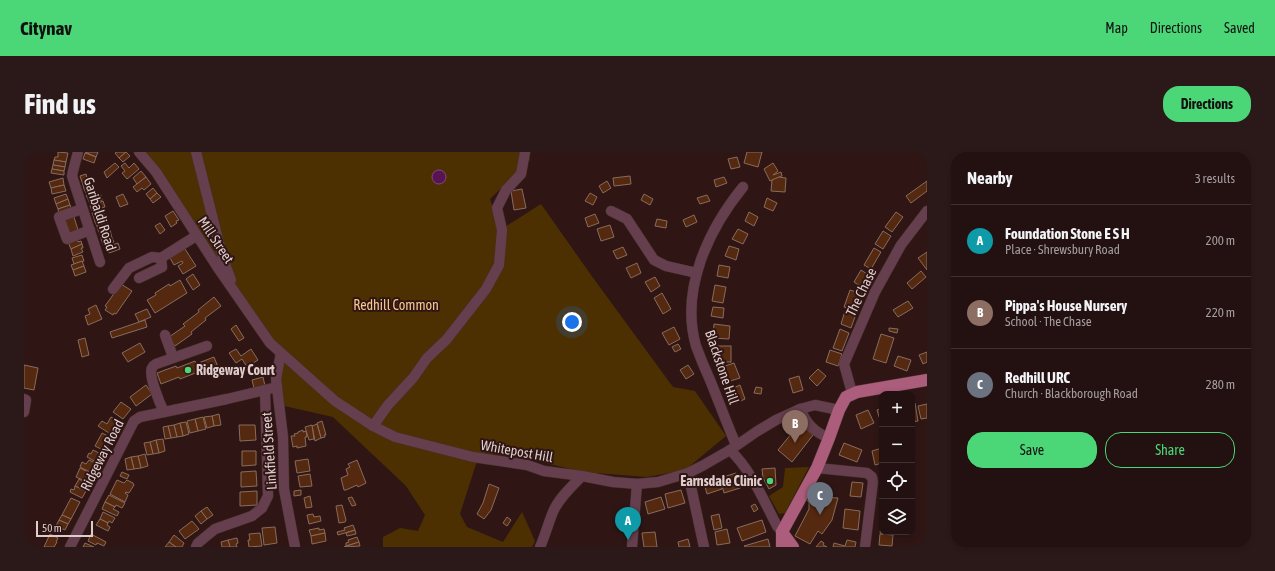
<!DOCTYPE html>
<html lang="en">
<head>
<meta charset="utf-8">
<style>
	:root { --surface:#231010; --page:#2b1919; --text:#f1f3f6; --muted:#a39d9f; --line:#403030; --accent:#4bd677 }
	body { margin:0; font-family:"Asap Condensed",sans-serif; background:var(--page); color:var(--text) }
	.controls { position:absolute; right:12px; bottom:12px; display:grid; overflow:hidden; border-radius:8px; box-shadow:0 2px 6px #0003 }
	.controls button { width:36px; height:36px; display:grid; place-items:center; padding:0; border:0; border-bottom:1px solid var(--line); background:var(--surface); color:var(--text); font:20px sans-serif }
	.scale { position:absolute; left:12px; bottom:10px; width:57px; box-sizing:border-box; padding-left:4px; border:2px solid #dfcdcc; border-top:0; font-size:11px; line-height:14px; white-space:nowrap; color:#dfcdcc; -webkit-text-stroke:3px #2f1615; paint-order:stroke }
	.you { position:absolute; left:548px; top:170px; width:14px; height:14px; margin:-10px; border:3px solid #fff; border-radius:50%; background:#1a73e8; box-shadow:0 0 0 6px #1a73e833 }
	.badge { display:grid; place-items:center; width:26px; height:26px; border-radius:50%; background:var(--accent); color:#fff; font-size:13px; font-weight:700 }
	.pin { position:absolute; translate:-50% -33px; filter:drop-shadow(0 1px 2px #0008) }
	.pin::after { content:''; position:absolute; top:21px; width:14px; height:12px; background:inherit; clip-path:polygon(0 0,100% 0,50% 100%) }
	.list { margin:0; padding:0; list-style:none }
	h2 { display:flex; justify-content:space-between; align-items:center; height:52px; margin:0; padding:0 16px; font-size:17px }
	h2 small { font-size:13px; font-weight:400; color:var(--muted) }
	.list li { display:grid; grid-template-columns:26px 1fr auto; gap:12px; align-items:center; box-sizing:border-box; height:72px; padding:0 16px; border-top:1px solid var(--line) }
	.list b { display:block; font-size:15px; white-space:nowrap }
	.list p { margin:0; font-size:13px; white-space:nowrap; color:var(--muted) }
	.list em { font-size:13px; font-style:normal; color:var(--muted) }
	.actions { display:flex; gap:8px; padding:12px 16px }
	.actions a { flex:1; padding:9px 0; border:1px solid var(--accent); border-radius:16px; text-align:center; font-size:14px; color:var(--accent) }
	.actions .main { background:var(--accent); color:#111 }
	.icon { flex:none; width:22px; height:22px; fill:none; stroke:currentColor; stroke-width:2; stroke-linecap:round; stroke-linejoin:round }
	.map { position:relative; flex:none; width:903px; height:395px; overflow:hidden; border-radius:16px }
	header { display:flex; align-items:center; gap:24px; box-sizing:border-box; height:56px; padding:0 20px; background:var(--accent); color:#111 }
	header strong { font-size:19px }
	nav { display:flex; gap:22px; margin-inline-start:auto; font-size:14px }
	.intro { display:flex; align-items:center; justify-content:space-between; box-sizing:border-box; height:96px; padding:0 24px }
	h1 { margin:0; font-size:28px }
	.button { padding:10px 18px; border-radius:16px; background:var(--accent); color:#111; font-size:14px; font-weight:700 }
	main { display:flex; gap:24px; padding:0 24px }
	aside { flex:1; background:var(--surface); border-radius:16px; box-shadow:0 2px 6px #0003 }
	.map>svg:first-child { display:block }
</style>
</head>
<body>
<header>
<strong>Citynav</strong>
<nav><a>Map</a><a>Directions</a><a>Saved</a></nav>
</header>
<div class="intro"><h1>Find us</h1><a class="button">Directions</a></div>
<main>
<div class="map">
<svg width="903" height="395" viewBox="0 0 903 395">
	<rect width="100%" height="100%" fill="#2f1615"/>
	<g fill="#4d3001">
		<polygon points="121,0 504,0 506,8 466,47 476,78 517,52 567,123 649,235 671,239 702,284 661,318 623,325 559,320 505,307 460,301 452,312 436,362 443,375 479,390 498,360 511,389 508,395 359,395 359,385 376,376 394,379 401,363 382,334 309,265 256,253 255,228 248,190"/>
		<polygon points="785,315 761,361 755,362 745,344 759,335 761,316"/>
	</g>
	<circle fill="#571353" stroke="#804b77" cx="415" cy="25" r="7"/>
	<g fill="#55290f" stroke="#876c5e">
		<polygon points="34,0 44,1 42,10 30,8 31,5 34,5"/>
		<polygon points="61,0 74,0 72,5"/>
		<polygon points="93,0 102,0 95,6 91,1"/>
		<polygon points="102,0 106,4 99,10 95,6"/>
		<polygon points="723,0 738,0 734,15 720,11"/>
		<polygon points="61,1 72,5 70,11 59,7"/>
		<polygon points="713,5 716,15 707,17 704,7"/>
		<polygon points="30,8 42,10 41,15 29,13"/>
		<polygon points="91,11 95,15 83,26 80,20"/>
		<polygon points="101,11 105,16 110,11 115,17 103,27 98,21 101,19 97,14"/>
		<polygon points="749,11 754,19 749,23 757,20 758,24 746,29 740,17"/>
		<polygon points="29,13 41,15 40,19 28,17"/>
		<polygon points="28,17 40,19 40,23 27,21"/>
		<polygon points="117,19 122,25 113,32 109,26"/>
		<polygon points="62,22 63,26 67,25 68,30 59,33 56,24"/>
		<polygon points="606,24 607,32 590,34 589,26"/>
		<polygon points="122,25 127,32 120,38 118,36 113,40 109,35"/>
		<polygon points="700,25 703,31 692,35 690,28"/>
		<polygon points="755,25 762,26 761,40 747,39 748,28"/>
		<polygon points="39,26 40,33 27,36 25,30"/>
		<polygon points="583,29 587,36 579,41 575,34"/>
		<polygon points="903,29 903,39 887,51 882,44"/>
		<polygon points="68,30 70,34 60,37 59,33"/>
		<polygon points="40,33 42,39 28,42 27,36"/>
		<polygon points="70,34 71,38 62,41 60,37"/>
		<polygon points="129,36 133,41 126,47 122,42"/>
		<polygon points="498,37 502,56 490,58 487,39"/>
		<polygon points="72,39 74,44 64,47 62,43"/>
		<polygon points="133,41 137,45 129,51 126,47"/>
		<polygon points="566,41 573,45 569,53 561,49"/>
		<polygon points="42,42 44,47 32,52 30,46"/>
		<polygon points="99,42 104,52 96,55 92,45"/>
		<polygon points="620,42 629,47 626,53 617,48"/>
		<polygon points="77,43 78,48 66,52 64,47"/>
		<polygon points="683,43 686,49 676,52 673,46"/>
		<polygon points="743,46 753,51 749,59 740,55"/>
		<polygon points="44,47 46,53 34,57 32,52"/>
		<polygon points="79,49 81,55 68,59 66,54"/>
		<polygon points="46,53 48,58 35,62 34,57"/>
		<polygon points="78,58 80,62 70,66 68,61"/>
		<polygon points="149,59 155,68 152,69 153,71 147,75 141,64"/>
		<polygon points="725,60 734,65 730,74 721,69"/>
		<polygon points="872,60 879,65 868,80 861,75"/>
		<polygon points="49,62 55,81 44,84 38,65"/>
		<polygon points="80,62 81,66 71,70 70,66"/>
		<polygon points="571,62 575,71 564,75 561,66"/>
		<polygon points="670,63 673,70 662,75 659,68"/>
		<polygon points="81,66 83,70 73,74 71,70"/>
		<polygon points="633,67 643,69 642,76 631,74"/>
		<polygon points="83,70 84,74 74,78 73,74"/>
		<polygon points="136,71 141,78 136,82 131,74"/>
		<polygon points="586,73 590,85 577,89 573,77"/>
		<polygon points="84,74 86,78 76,82 74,78"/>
		<polygon points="714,77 724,82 719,92 708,87"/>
		<polygon points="86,78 87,82 77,86 76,82"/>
		<polygon points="859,79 867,84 859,97 851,92"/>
		<polygon points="87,82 88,86 78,90 77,86"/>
		<polygon points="53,86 54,90 57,89 58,92 47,97 44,90"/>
		<polygon points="88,86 90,90 80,94 78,90"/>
		<polygon points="94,91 96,97 85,101 83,95"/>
		<polygon points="58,92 59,96 57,96 59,100 49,104 47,97"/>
		<polygon points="705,94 715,97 712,108 701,104"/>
		<polygon points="599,95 603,103 593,107 589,99"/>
		<polygon points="850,96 857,100 847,117 840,113"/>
		<polygon points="161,97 172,114 159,122 154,114 159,111 158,109 150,113 146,106"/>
		<polygon points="903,100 903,118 894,106"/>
		<polygon points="58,103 60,109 50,112 48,106"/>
		<polygon points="58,109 60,114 49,118 47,113"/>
		<polygon points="613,111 617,121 607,126 602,116"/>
		<polygon points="695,113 706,115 704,126 693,124"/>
		<polygon points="60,114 62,120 51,124 49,118"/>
		<polygon points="837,118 846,124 839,136 830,130"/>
		<polygon points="897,119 902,125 888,137 883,131"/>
		<polygon points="169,122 176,133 169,138 162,127"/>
		<polygon points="631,125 636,134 627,140 621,130"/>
		<polygon points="156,128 163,141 131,161 123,148 132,143 131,141 145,132 146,134"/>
		<polygon points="97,132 108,139 92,162 90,161 89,163 81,158 83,155 81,154"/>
		<polygon points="691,133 702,135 699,151 688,149"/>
		<polygon points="826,138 838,142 832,159 820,155"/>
		<polygon points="638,141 647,157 639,162 630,146"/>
		<polygon points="190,145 197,154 181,166 182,168 167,180 168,182 151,194 145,185 161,174 159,172 175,160 174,158"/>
		<polygon points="884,149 889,156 874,165 869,158"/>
		<polygon points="72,153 78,167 64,173 61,164 66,162 64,157"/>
		<polygon points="689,155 700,156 699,166 687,164"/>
		<polygon points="123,157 127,165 115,170 111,162"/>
		<polygon points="821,159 832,162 827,176 817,172"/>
		<polygon points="121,168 123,175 88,186 86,180"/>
		<polygon points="690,172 706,174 705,187 689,186"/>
		<polygon points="212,173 220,186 215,189 207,177"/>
		<polygon points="650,175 656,187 645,193 638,181"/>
		<polygon points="865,176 874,177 873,181 865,179"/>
		<polygon points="816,177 825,181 818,199 809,196"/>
		<polygon points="857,182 870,186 862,211 849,207"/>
		<polygon points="61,186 65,203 58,205 54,188"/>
		<polygon points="116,191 121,200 104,210 98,201"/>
		<polygon points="654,192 657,197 651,200 648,195"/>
		<rect x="694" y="194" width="13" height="16"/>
		<polygon points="212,197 217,204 227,197 234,208 223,215 218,207 212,211 205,201"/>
		<polygon points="806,198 818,202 814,214 802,210"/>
		<polygon points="903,200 903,210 899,212 895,203"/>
		<polygon points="874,204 887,208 883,219 870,214"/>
		<polygon points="190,205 194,215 175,223 174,220 156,227 155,225 137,232 133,221 152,214 153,216 171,209 172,212"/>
		<polygon points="710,211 716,226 703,230 698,215"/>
		<polygon points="0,213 14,216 10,238 0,236"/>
		<polygon points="664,213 670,222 662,227 656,218"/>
		<polygon points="794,217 802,224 793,234 785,226"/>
		<polygon points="775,224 779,238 769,241 765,227"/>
		<polygon points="239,225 241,234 230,236 228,228"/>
		<polygon points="122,233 128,242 112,254 106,245"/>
		<polygon points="716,233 721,247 712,251 707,237"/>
		<polygon points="732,235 738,236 737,242 730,241"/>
		<polygon points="97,250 107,257 99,267 89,260"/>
		<polygon points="888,251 891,251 894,269 888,270"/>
		<polygon points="903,252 903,266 897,267 894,254"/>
		<polygon points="858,256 858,271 857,271 853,258"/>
		<polygon points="844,258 850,271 837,277 832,263"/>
		<polygon points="195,262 197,273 190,274 188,264"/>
		<polygon points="188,264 190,274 183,276 180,265"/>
		<polygon points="87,265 96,270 88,283 74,274 78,269 83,272"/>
		<polygon points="179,265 182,277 174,279 171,267"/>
		<polygon points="171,267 174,279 166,281 163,269"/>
		<polygon points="298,269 302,283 300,283 301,285 297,286 293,271"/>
		<polygon points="162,270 165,282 159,284 156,271"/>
		<polygon points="156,271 159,284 153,285 150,273"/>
		<polygon points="293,272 297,286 291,289 288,274"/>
		<polygon points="150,273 153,285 147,286 144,274"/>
		<polygon points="215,273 231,273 232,288 216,289"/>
		<polygon points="288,273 290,287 285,288 281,275"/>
		<polygon points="144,274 147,286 141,287 139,275"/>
		<polygon points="778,274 789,283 768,310 754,298 768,281 771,283"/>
		<polygon points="279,278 279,280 282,279 283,285 281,285 282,294 273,296 273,294 269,295 267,284 271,284 270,282 274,281 274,280"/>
		<polygon points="78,281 88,286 81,299 71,294"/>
		<polygon points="139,287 141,299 135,301 132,288"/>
		<polygon points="132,288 135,301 129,302 126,290"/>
		<polygon points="126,290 129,302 123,303 120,291"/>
		<polygon points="820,291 838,298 833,310 815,303"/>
		<polygon points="858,296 858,311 851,313 848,299"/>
		<polygon points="69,298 81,304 76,312 63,305 65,301 67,302"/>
		<polygon points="218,299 232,299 232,313 218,314"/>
		<polygon points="121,302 124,314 117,316 114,304"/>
		<polygon points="114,304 117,316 110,317 107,305"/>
		<polygon points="107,305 110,317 103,318 101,307"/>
		<polygon points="284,307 286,319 273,321 271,309"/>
		<polygon points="65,308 76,313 74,317 71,316 68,321 56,315 58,310 62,312"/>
		<polygon points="333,308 342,331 334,335 333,333 322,338 320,338 317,326 324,323 322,317 326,315 324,312"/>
		<polygon points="56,316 70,323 66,331 52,325"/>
		<polygon points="751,316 752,333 745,337 739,326 738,317"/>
		<polygon points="232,319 233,334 217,335 217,320"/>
		<polygon points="98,320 105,323 103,327 96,324"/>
		<polygon points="712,321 716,336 700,341 696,326"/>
		<polygon points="286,322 288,334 276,335 274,324"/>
		<polygon points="55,327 65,332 62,339 51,334"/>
		<polygon points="695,327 698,337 683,342 680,331"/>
		<polygon points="93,328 100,331 103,328 109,331 110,333 105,341 102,340 101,341 104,343 101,350 86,342"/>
		<polygon points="828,330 839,331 837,345 826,344"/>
		<polygon points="465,332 475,336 467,358 460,367 453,362 459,351"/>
		<polygon points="51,334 62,339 58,346 46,340 47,337 50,338"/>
		<polygon points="277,338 277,343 270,344 270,339"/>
		<polygon points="657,338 661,351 644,356 641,342"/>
		<polygon points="233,339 233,353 216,354 216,340"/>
		<polygon points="785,339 794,345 814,346 808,368 798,382 794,379 786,392 771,384 785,357 785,350 781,347"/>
		<polygon points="85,343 101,351 98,356 92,353 91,355 81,350"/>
		<polygon points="286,344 288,355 282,356 280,346"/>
		<polygon points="328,345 332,353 328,354 324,346"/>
		<polygon points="637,345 641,357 624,362 621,350"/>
		<polygon points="47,346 56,350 47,367 38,363"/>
		<polygon points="81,350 91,355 89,357 95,360 93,364 78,357"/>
		<polygon points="731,352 734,357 730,360 727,354"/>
		<polygon points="318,353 322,368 321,370 315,371 312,354"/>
		<polygon points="183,355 189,363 183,367 177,359"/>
		<polygon points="821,357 836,359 834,378 819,376"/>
		<polygon points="177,359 183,367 177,372 171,364"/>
		<polygon points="79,360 91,366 88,371 85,369 84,371 76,367"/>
		<polygon points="289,362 290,365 296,364 297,369 285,372 283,363"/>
		<polygon points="695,362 698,376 690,378 687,364"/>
		<polygon points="38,363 47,367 44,372 35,368"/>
		<polygon points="483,365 487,368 483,374 479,371"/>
		<polygon points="76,367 84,371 83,373 86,375 84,379 72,373"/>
		<polygon points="35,368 44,372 41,378 32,374"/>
		<polygon points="738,368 742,380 718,389 713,376"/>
		<polygon points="168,369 175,377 161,387 155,379"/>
		<polygon points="329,373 331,378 314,383 313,380 321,378 320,376"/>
		<polygon points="251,375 253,391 240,393 238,376"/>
		<polygon points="857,375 858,380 874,380 874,381 867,381 867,383 856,381"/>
		<polygon points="295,376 295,378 300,377 301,381 287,384 285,378"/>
		<polygon points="703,377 706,391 693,393 691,380"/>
		<polygon points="331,378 332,382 323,384 322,381"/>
		<polygon points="631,380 633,395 620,395 618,381"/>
		<polygon points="236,381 238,394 225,395 224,388 226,388 225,382"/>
		<polygon points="301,381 302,389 288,392 287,384"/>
		<polygon points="26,382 34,386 32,390 33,390 30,395 20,395"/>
		<polygon points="67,382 82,390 80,394 73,391 72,393 64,389"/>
		<polygon points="856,382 869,383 868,394 855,393"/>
		<polygon points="150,383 160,391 158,395 152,395 145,390"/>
		<polygon points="333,385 335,390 322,394 322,391 325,390 324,388"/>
		<polygon points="213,386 214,391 212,392 213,395 206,395 204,388"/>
		<polygon points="664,387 666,395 655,395 654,390"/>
		<polygon points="744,387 746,395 721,395 720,394"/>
		<polygon points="204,388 206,395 198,395 197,390"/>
		<polygon points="823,388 832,390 831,395 809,395 810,391 821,394"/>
		<polygon points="797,389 800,391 799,393 803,395 792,395"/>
		<polygon points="145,390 152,395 141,395"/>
		<polygon points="335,390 336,394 320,395"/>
		<polygon points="61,391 70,395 59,395"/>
	</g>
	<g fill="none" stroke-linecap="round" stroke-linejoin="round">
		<g stroke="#48302f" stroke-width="11">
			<g id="minor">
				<polyline points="54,0 49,19 48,24 76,110"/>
				<polyline points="115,0 132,20 194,116 246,191 311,249 349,274 371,285 449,305 503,313 520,319 558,324 589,330 613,332 634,330 664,321 678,314 706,298 732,280 752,268 776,257 791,253 815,258"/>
				<polyline points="172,0 199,107 207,128"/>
				<polyline points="58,57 35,65 43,87 66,78"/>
				<polyline points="587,59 603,67 630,108 642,114 673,121"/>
				<polyline points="115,126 138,115 137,106"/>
				<polyline points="89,137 105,116 128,105 137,106 172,84"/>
				<polyline points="141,183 149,205"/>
				<polyline points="257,201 252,227 259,285 260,337 271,395"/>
				<polyline points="828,241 820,212 851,140 877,93 903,59"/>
				<polyline points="0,247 2,248 0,260"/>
				<path d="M776 257C783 272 790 280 805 286"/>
				<path d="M140 260C136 252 124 223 128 216 129 214 130 213 132 212L183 194"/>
				<polyline points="349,274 364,253 389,226 403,206 423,187 462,137 475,113 478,78 473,56 482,38 497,22 501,0"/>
				<path d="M712 293C703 272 695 250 686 228 681 217 676 205 672 194 656 138 684 78 719 35"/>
				<path d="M706 298C727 318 739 347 753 374L758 380"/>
				<polyline points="793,316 843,321 848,325 849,330 841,395"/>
				<polyline points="664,321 680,395"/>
				<polyline points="46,395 110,269 116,265 203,247 253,235"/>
				<polyline points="172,395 174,391 191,377 228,364 238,356 244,344 241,238"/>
				<path d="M516 395C521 384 524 372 529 360 534 347 548 334 558 324"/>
				<polyline points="608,395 613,332"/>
			</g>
		</g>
		<g stroke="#48302f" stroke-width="13">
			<g id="major">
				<polyline points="758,380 769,395"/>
				<polyline points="758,395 758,380 793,316 805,286 815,258 822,245 833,240 903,228"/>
			</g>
		</g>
		<use href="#minor" stroke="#653f4d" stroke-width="10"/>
		<use href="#major" stroke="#ab5d7b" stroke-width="12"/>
	</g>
	<g fill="#4bd677" stroke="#2f1615" stroke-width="1.5">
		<circle cx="164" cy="218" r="4"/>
		<circle cx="746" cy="329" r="4"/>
	</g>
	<g text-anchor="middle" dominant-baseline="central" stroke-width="4" stroke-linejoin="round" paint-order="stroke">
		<g font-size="14" fill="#dfcdcc" stroke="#2f1615">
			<text transform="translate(76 62) rotate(72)">Garibaldi Road</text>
			<text transform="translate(192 88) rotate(56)">Mill Street</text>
			<text transform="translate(837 140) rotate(-64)">The Chase</text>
			<text transform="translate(698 215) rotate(71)">Blackstone Hill</text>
			<text transform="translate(245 299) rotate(-94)">Linkfield Street</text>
			<text transform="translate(493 299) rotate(10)">Whitepost Hill</text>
			<text transform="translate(78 303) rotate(-63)">Ridgeway Road</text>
		</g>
		<g font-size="14" fill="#f5c78a" stroke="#2f1615">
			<text x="372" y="153">Redhill Common</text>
		</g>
		<g font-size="14" font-weight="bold" fill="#dfcdcc" stroke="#2f1615" text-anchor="start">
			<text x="172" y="218">Ridgeway Court</text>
			<text x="738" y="329" text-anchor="end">Earnsdale Clinic</text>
		</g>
	</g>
</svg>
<div class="controls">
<button>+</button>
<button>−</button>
<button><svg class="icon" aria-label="locate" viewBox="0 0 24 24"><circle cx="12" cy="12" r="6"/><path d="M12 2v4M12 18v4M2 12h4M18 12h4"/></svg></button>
<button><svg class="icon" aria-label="layers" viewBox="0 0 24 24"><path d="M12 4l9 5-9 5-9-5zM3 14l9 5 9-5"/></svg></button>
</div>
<div class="scale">50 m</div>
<div class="you"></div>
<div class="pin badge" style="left:604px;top:388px;background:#0f9aa8">A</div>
<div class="pin badge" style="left:771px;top:291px;background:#8d6e63">B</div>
<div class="pin badge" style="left:796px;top:363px;background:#6b7280">C</div>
</div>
<aside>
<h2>Nearby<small>3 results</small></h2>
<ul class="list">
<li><span class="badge" style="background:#0f9aa8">A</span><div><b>Foundation Stone E S H</b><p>Place · Shrewsbury Road</p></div><em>200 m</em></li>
<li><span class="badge" style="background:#8d6e63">B</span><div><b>Pippa's House Nursery</b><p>School · The Chase</p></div><em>220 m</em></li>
<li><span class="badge" style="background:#6b7280">C</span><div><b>Redhill URC</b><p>Church · Blackborough Road</p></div><em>280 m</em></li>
</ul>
<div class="actions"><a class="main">Save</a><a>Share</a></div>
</aside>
</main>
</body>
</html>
